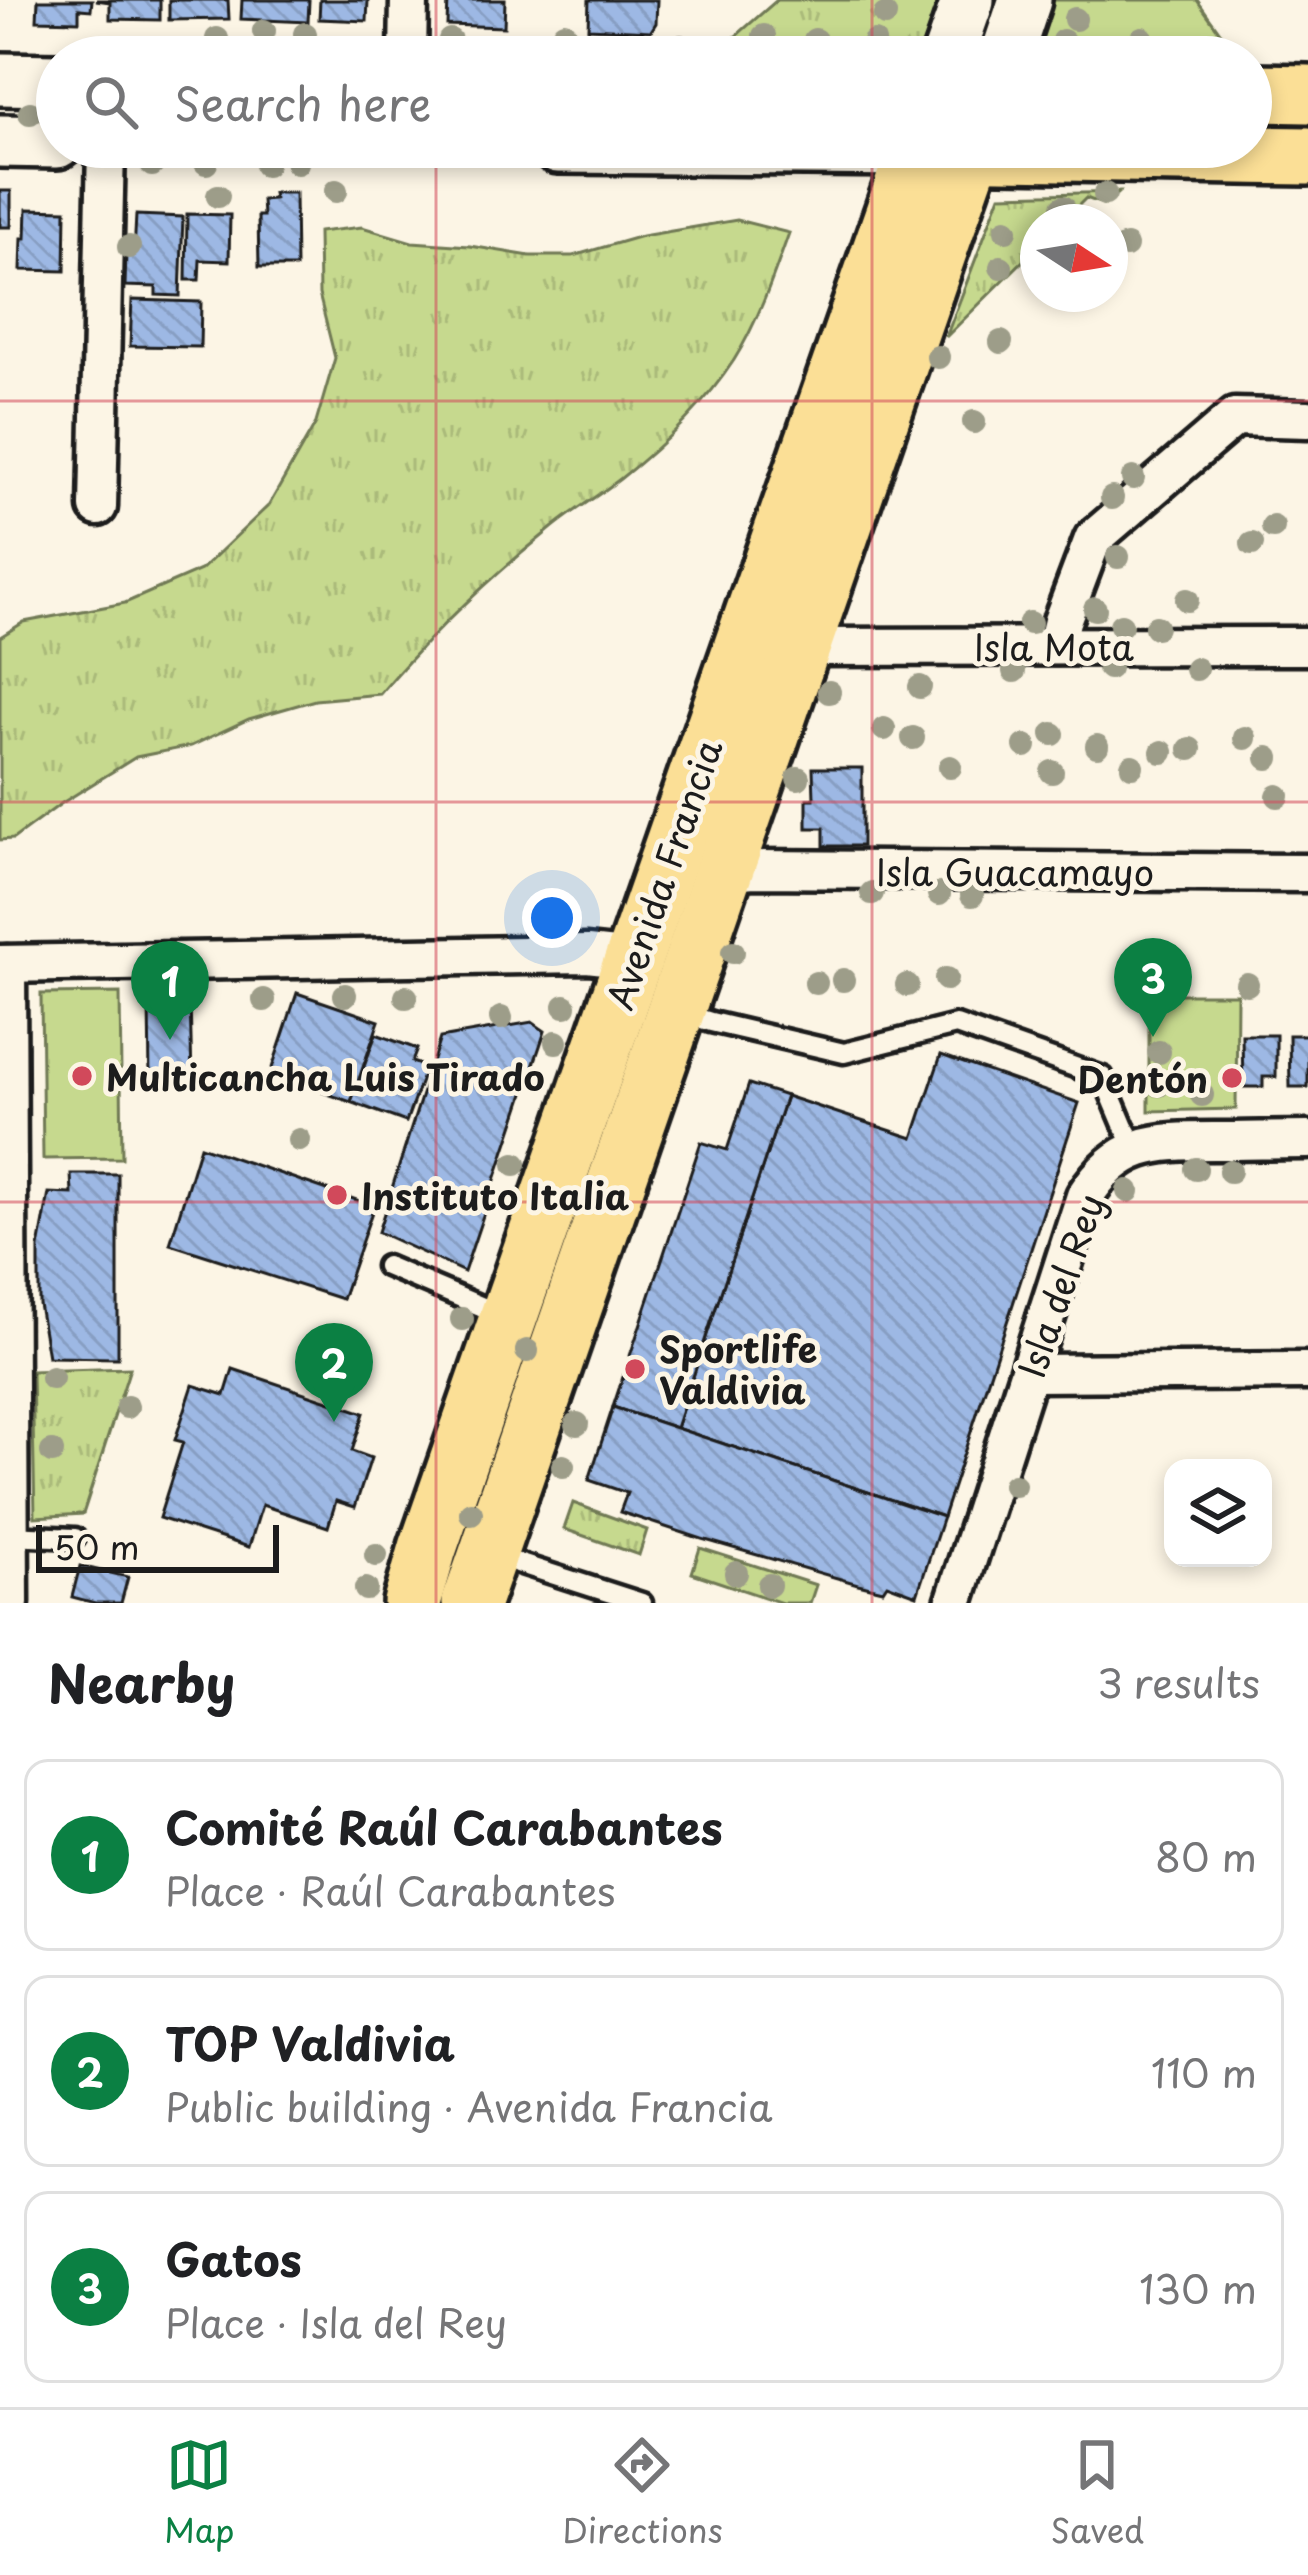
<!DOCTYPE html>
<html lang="en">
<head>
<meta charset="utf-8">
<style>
	:root { --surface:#fff; --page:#f6f6f6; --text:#202124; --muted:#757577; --line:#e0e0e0; --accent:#0b8043 }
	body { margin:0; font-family:"Playpen Sans",sans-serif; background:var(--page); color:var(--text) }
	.controls { position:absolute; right:36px; bottom:36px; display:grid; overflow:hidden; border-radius:24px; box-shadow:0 6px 18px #0003 }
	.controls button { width:108px; height:108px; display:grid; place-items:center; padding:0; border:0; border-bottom:3px solid var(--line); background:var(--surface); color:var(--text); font:60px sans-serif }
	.compass { position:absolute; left:1020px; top:204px; width:108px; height:108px; border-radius:50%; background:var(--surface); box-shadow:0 6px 18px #0003; rotate:102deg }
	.scale { position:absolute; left:36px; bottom:30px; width:243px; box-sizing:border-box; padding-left:12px; border:6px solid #1c1c1c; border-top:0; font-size:33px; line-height:42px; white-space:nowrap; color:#1c1c1c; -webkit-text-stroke:9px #fcf5e5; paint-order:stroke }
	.you { position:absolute; left:552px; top:918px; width:42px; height:42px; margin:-30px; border:9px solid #fff; border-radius:50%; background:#1a73e8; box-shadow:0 0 0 18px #1a73e833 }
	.badge { display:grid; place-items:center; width:78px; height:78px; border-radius:50%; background:var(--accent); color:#fff; font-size:39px; font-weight:700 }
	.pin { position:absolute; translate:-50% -99px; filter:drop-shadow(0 3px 6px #0008) }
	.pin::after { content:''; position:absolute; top:63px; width:42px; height:36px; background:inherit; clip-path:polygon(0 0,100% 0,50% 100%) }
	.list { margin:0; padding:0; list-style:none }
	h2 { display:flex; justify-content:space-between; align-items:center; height:156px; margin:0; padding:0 48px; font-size:51px }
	h2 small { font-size:39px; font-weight:400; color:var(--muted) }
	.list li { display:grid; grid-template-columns:78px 1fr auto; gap:36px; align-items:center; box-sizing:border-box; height:192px; margin:0 24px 24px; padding:0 24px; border:3px solid var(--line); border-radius:24px }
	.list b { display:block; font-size:45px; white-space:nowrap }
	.list p { margin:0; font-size:39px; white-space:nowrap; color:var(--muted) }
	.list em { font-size:39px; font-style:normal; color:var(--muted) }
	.icon { flex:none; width:66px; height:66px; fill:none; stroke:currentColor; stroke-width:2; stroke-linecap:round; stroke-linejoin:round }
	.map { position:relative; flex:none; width:1308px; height:1603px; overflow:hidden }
	.search { position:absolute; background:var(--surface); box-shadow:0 6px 18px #0003; left:36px; right:36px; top:36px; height:132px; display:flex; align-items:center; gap:30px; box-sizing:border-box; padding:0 42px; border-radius:66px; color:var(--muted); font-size:45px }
	.sheet { height:804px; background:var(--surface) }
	nav { display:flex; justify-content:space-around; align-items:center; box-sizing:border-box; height:168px; border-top:3px solid var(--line); background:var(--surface); font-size:33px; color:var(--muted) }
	nav a { display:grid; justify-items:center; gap:6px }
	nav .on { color:var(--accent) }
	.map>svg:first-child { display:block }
</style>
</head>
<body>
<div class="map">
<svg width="1308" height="1603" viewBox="0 0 1308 1603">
	<defs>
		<pattern id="grass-tufts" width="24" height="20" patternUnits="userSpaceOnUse" patternTransform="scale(3)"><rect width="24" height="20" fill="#c6d98e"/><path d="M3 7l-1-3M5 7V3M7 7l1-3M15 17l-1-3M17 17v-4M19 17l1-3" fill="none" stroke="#aaba7a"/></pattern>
		<pattern id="building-back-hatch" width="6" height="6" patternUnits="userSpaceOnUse" patternTransform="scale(3)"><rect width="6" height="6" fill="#9db8e4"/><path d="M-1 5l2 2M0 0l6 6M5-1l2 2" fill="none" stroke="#879ec3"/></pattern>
	</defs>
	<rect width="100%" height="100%" fill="#fcf5e5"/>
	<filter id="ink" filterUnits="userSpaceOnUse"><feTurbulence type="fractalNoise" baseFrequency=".00833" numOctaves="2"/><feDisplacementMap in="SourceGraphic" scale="24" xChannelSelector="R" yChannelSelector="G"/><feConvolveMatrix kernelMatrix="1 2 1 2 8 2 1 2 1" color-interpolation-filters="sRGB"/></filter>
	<g filter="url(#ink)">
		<g fill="url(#grass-tufts)" stroke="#717a55" stroke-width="3">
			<polygon points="777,0 938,0 919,57 712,57"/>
			<polygon points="1119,192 1105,205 1086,198 1062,222 1038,222 1038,246 946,337 1000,195"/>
			<path d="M737 220 789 233C774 275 758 322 734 360 704 406 662 446 620 479 598 496 574 510 552 528 490 578 431 633 380 694L315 700 249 719 191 746 136 757 62 803 13 839 0 840V637L24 622 125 603 201 570 269 505 316 423 335 358 319 294 318 232 362 227 412 242 470 246 530 256H573L642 236Z"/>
			<polygon points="130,1368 83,1514 35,1517 32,1371"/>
			<polygon points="573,1503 647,1530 639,1555 564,1529"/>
			<polygon points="700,1548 816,1585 810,1603 782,1603 692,1573"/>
		</g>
		<g fill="#c6d98e" stroke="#717a55" stroke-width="3">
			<polygon points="1047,0 1197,0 1238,57 1034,57 1034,38"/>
			<polygon points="120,993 122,1158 43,1159 41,994"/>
			<polygon points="1149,994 1237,994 1236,1109 1149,1111"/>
		</g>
		<g fill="url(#building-back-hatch)" stroke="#1c1c1c" stroke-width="3">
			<polygon points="38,0 92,0 91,10 79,9 79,21 37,20"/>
			<polygon points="96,0 160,0 160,20 110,19 110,2"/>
			<polygon points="169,0 228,0 229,19 169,20"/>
			<polygon points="242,0 309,0 308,22 241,19"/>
			<polygon points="320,0 368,0 367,21 319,19"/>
			<polygon points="448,0 505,0 504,27 447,25"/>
			<polygon points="589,0 657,0 656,23 651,31 588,28"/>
			<rect x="0" y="191" width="11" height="36"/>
			<polygon points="273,193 295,193 296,267 259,267 258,216 263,216 262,200 274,199"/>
			<polygon points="27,209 66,210 65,271 21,270 22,238 26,238"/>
			<polygon points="187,214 230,215 229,261 200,260 199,280 186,280"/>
			<polygon points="136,215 183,217 180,296 156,295 156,287 125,286 126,253 134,254"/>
			<polygon points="132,300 201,302 200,347 130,346"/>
			<polygon points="813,768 862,768 862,846 824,846 824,828 807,828 807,799 814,799"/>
			<polygon points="297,993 379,1021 351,1102 270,1074"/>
			<polygon points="190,1000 192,1078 150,1079 149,1001"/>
			<polygon points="532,1022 545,1031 464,1272 378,1232 440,1038"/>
			<polygon points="376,1034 417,1049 412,1062 426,1067 406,1122 351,1102"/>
			<polygon points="1242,1035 1276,1035 1276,1077 1263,1077 1263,1087 1243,1087"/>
			<polygon points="1289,1035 1308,1035 1308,1087 1290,1087"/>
			<polygon points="941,1055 1079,1103 943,1517 676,1428 786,1096 913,1138"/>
			<polygon points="749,1084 786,1096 676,1428 613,1407 701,1142 727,1150"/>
			<polygon points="200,1146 374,1206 342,1299 170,1244"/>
			<polygon points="71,1174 118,1174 118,1358 48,1357 39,1304 39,1248 49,1193 72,1194"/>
			<polygon points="233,1369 364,1413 352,1451 371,1458 355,1507 336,1501 328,1527 262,1505 249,1547 159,1518 183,1442 175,1440 193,1385 225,1395"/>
			<polygon points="613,1407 943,1517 917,1595 887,1584 883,1590 858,1584 702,1539 620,1512 627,1493 589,1480"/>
			<polygon points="80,1566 128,1577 121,1603 95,1603 72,1597"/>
		</g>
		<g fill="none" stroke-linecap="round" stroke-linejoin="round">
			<g stroke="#1c1c1c" stroke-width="27">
				<g id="service">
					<polyline points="681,57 681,48"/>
					<polyline points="679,1012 711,1022 844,1053 956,1025 1103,1077 1124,1127 1136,1148"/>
					<polyline points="386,1266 504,1316"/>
					<polyline points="10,1535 75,1538"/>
					<polyline points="496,1556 642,1603"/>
				</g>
			</g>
			<g stroke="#1c1c1c" stroke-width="45">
				<g id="minor">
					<polyline points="408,57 409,0"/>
					<polyline points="98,507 106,147"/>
					<polyline points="1056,646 1062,621 1093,539 1235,417 1308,419"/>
					<polyline points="800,647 1308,646"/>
					<polyline points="722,872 753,869 1308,873"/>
					<polyline points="0,964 587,954 633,959"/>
					<polyline points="7,964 10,1603"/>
					<polyline points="1029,1373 1308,1371"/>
					<path d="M954 1603 1085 1196C1119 1142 1155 1141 1214 1141 1245 1141 1277 1140 1308 1140"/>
				</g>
			</g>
			<g stroke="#1c1c1c" stroke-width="60">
				<g id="secondary">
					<polyline points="948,57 968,0"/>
					<polyline points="1006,57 1025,0"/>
					<polyline points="0,79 57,80"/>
					<polyline points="0,141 57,142"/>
					<polyline points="558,147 915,150"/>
				</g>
			</g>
			<g stroke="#1c1c1c" stroke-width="66">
				<g id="primary">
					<polyline points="1251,93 1308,94"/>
					<polyline points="938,150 1308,156"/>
					<polyline points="412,1603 428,1548 917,147"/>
					<polyline points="471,1603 974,147"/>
				</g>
			</g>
			<use href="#service" stroke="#fcf5e5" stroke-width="18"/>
			<use href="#minor" stroke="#fcf5e5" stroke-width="36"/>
			<use href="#secondary" stroke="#fcf5e5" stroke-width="51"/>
			<use href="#primary" stroke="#fbdf96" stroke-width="57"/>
		</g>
		<g fill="#9d9d89">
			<circle cx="885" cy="15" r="12"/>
			<circle cx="1075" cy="19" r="12"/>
			<circle cx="264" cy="31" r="12"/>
			<circle cx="564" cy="33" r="12"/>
			<circle cx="305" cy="34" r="12"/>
			<circle cx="764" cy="36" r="12"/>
			<circle cx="1142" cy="38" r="12"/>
			<circle cx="217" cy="39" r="12"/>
			<circle cx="450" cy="40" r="12"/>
			<circle cx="815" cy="40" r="12"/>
			<circle cx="1063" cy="41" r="12"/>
			<circle cx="874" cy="42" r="12"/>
			<circle cx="30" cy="113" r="12"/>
			<circle cx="206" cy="163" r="12"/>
			<circle cx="297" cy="163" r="12"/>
			<circle cx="152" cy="165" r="12"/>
			<circle cx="266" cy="165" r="12"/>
			<circle cx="336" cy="191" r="12"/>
			<circle cx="1105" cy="194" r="12"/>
			<circle cx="218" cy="196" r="12"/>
			<circle cx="1063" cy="207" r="12"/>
			<circle cx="1006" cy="230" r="12"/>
			<circle cx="1126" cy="246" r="12"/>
			<circle cx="129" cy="247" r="12"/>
			<circle cx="1001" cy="267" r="12"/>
			<circle cx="1001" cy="342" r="12"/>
			<circle cx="938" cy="357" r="12"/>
			<circle cx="974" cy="422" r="12"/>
			<circle cx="1133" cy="478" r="12"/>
			<circle cx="1112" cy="498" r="12"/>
			<circle cx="1273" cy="527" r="12"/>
			<circle cx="1252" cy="544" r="12"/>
			<circle cx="1118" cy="557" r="12"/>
			<circle cx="1187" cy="600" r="12"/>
			<circle cx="1095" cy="609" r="12"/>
			<circle cx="1030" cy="623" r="12"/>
			<circle cx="1121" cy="625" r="12"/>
			<circle cx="1156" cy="627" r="12"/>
			<circle cx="1109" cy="668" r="12"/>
			<circle cx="1196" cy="669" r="12"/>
			<circle cx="1014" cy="671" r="12"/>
			<circle cx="920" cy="687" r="12"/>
			<circle cx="829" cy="692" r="12"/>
			<circle cx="884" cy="729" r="12"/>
			<circle cx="1053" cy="734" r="12"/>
			<circle cx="913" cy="738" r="12"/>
			<circle cx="1245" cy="738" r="12"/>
			<circle cx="1025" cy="746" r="12"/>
			<circle cx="1097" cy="746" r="12"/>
			<circle cx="1190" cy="749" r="12"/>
			<circle cx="1162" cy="752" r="12"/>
			<circle cx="1268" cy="758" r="12"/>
			<circle cx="1132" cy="766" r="12"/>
			<circle cx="950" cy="767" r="12"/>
			<circle cx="1052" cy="772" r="12"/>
			<circle cx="798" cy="778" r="12"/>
			<circle cx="1278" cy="796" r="12"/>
			<circle cx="872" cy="893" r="12"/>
			<circle cx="939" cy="894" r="12"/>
			<circle cx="972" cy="895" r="12"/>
			<circle cx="733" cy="952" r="12"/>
			<circle cx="946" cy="979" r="12"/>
			<circle cx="843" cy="980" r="12"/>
			<circle cx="816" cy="983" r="12"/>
			<circle cx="1247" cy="984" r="12"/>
			<circle cx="907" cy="985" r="12"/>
			<circle cx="345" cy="995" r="12"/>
			<circle cx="406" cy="997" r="12"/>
			<circle cx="264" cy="1000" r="12"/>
			<circle cx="565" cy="1006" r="12"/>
			<circle cx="501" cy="1018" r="12"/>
			<circle cx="556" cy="1042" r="12"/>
			<circle cx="1159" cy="1052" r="12"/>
			<circle cx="1159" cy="1085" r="12"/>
			<circle cx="1202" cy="1095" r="12"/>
			<circle cx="299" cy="1140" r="12"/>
			<circle cx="515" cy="1164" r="12"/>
			<circle cx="1196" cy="1169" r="12"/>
			<circle cx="1230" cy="1171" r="12"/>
			<circle cx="1128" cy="1191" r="12"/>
			<circle cx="462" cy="1319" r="12"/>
			<circle cx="527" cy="1351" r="12"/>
			<circle cx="52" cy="1378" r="12"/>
			<circle cx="127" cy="1407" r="12"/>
			<circle cx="577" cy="1424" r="12"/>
			<circle cx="52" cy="1452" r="12"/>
			<circle cx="563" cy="1466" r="12"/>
			<circle cx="1014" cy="1485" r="12"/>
			<circle cx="471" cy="1513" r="12"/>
			<circle cx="376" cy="1555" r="12"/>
			<circle cx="736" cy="1573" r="12"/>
			<circle cx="769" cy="1585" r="12"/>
			<circle cx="366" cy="1589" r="12"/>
		</g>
	</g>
	<path fill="none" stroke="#d1495b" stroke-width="3" stroke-opacity="0.55" d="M436 0V57M872 0V57M436 147V1603M872 147V1603M0 401H1308M0 802H1308M0 1202H1308"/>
	<g fill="#d1495b" stroke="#fcf5e5" stroke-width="4.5">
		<circle cx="82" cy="1076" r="12"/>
		<circle cx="1232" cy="1078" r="12"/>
		<circle cx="337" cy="1195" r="12"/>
		<circle cx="635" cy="1369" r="12"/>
	</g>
	<g text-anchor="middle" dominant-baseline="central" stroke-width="10" stroke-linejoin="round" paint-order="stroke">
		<g font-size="36" fill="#1c1c1c" stroke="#fcf5e5">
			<text x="1054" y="646">Isla Mota</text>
			<text x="1015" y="871">Isla Guacamayo</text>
			<text transform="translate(663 874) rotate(-71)">Avenida Francia</text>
			<text transform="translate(1060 1285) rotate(-71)">Isla del Rey</text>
		</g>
		<g font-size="36" font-weight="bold" fill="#1c1c1c" stroke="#fcf5e5" text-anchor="start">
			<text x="106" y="1076">Multicancha Luis Tirado</text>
			<text x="1208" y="1078" text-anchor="end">Dentón</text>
			<text x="361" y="1195">Instituto Italia</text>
			<text x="659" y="1348">Sportlife<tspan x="659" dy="41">Valdivia</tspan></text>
		</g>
	</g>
</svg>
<div class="controls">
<button><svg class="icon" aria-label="layers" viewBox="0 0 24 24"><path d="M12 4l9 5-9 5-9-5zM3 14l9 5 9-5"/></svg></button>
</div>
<svg class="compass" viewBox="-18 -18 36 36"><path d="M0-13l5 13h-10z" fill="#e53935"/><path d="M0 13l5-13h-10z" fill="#757577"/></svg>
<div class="scale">50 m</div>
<div class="you"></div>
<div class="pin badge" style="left:170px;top:1040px">1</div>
<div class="pin badge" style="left:334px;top:1422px">2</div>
<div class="pin badge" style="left:1153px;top:1037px">3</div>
<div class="search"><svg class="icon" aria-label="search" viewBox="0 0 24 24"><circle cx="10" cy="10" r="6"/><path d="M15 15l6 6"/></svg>Search here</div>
</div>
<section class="sheet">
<h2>Nearby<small>3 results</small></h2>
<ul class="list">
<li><span class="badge">1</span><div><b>Comité Raúl Carabantes</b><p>Place · Raúl Carabantes</p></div><em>80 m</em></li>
<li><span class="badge">2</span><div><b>TOP Valdivia</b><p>Public building · Avenida Francia</p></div><em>110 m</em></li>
<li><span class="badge">3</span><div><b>Gatos</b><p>Place · Isla del Rey</p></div><em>130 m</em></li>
</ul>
</section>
<nav>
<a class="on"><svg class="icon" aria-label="map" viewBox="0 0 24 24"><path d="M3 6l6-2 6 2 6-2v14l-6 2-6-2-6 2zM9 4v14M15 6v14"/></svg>Map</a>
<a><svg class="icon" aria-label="directions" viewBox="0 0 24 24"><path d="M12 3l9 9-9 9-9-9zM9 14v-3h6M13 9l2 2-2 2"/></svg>Directions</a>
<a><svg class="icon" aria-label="saved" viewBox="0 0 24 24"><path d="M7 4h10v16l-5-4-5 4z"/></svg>Saved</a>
</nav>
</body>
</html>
